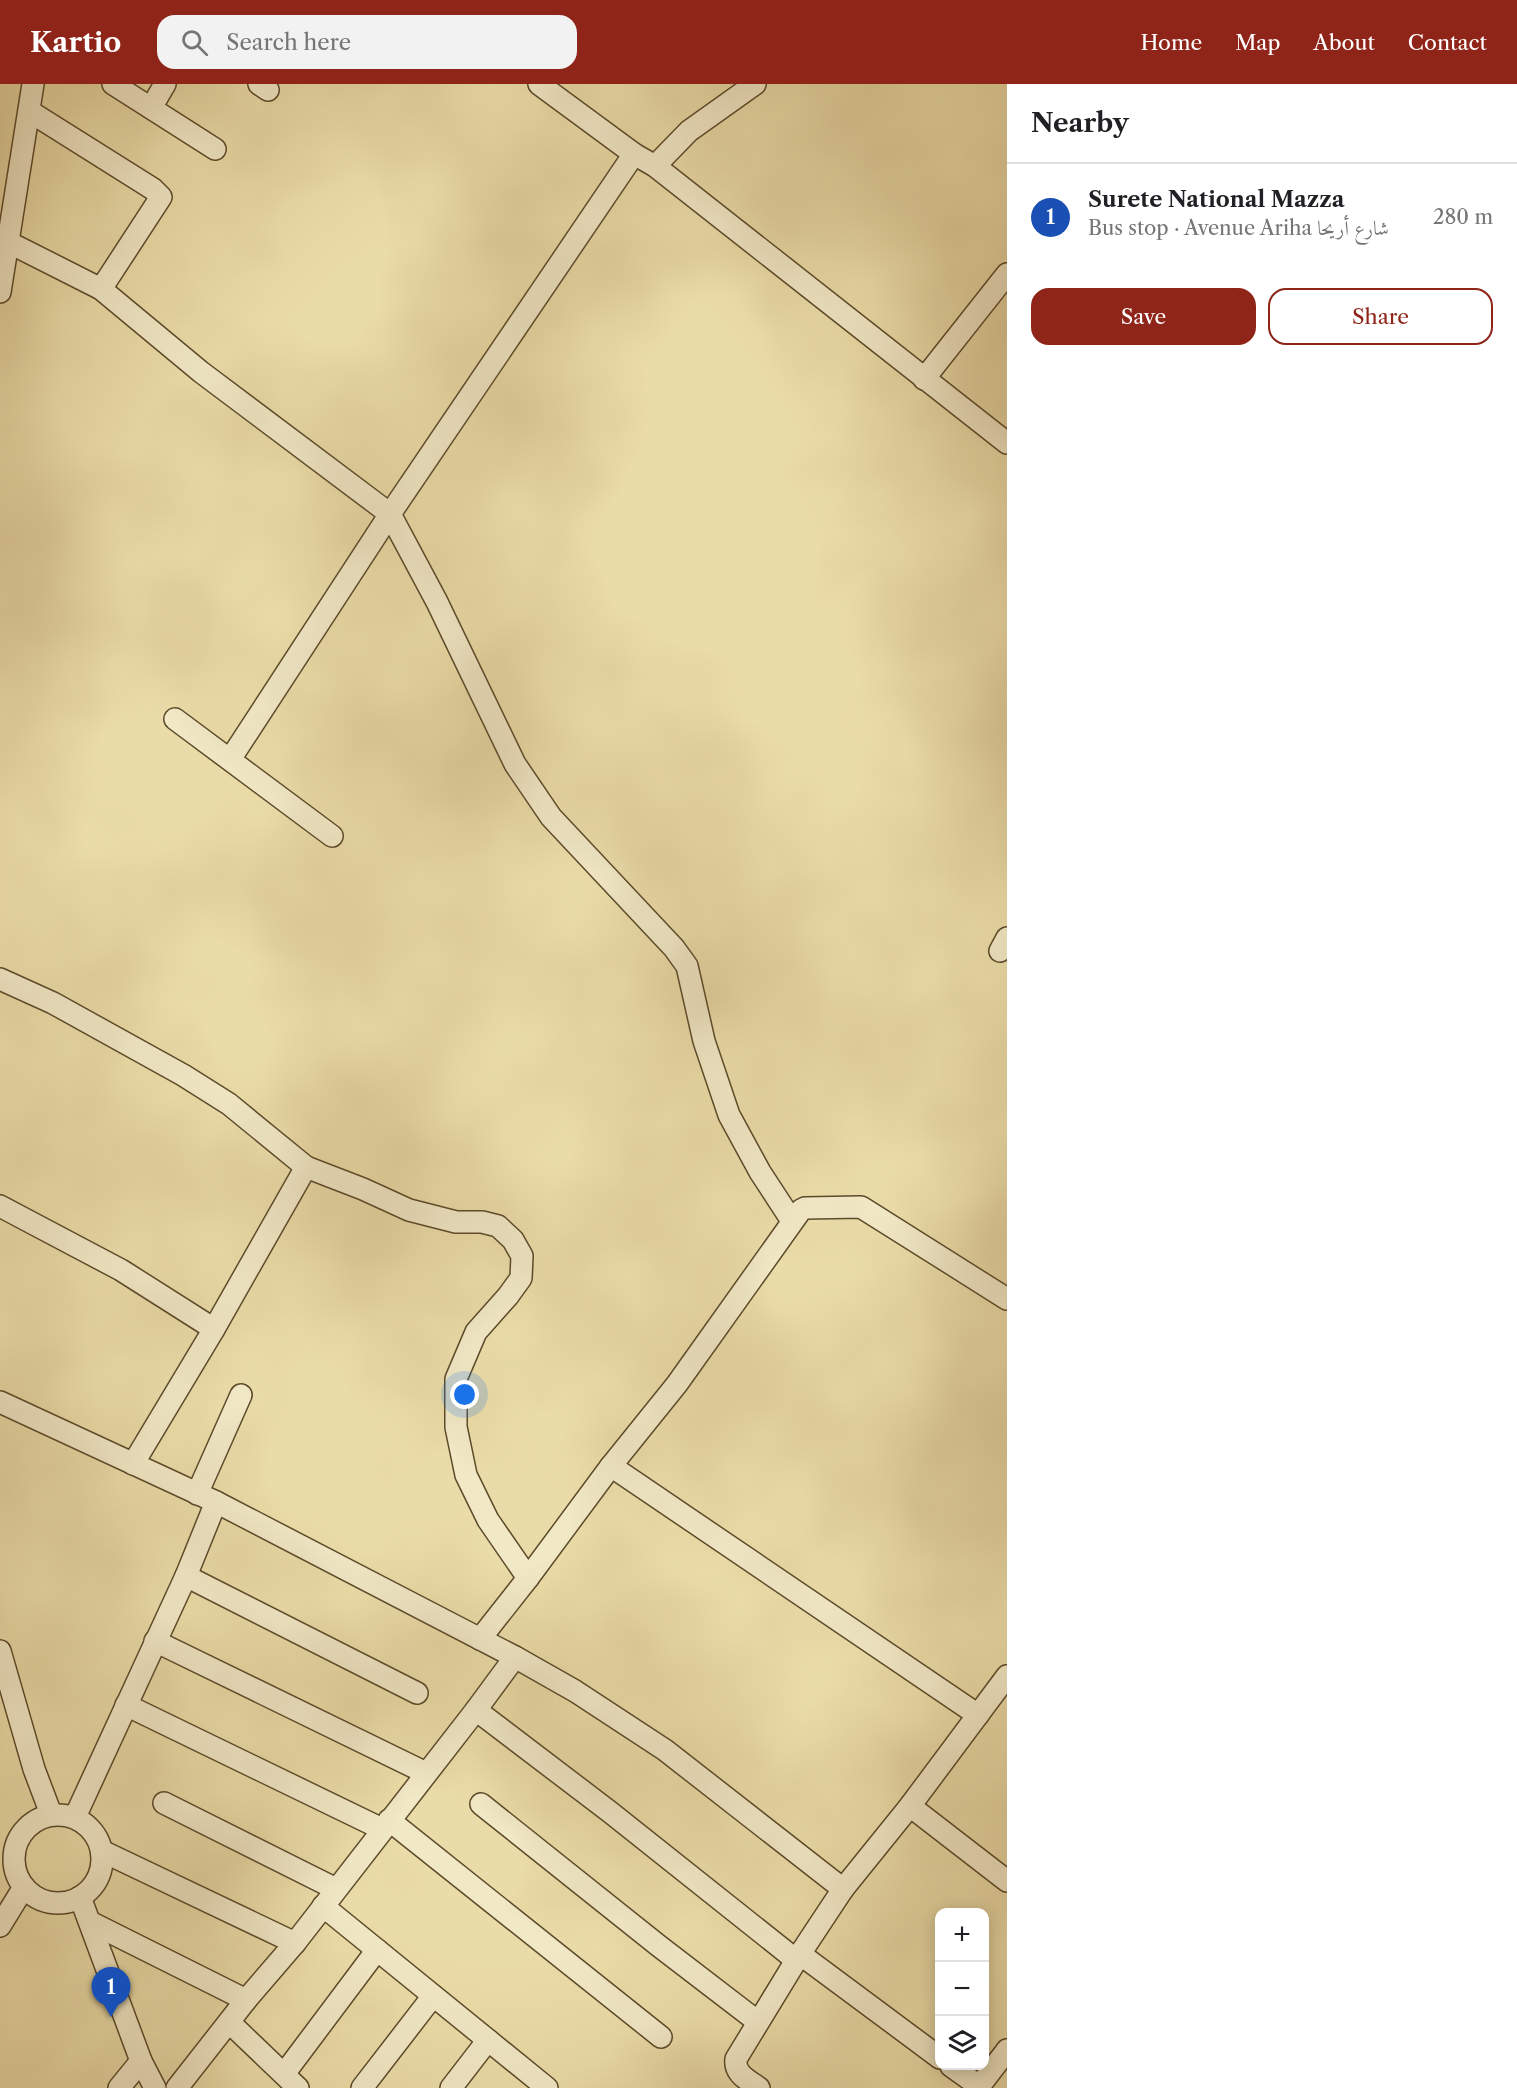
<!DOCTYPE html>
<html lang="en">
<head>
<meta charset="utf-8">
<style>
	:root { --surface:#fff; --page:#f2f2f2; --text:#202124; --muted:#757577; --line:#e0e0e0; --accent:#8f2418 }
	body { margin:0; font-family:"Libre Caslon Text",Amiri,serif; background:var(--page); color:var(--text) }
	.controls { position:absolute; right:18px; bottom:18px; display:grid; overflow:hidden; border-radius:12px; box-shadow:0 3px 15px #0003 }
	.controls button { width:54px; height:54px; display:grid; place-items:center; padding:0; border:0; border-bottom:2px solid var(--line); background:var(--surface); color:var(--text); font:30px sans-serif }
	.you { position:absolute; left:465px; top:1311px; width:21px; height:21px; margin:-15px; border:4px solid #fff; border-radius:50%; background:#1a73e8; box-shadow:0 0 0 9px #1a73e833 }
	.badge { display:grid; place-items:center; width:39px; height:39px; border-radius:50%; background:var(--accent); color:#fff; font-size:20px; font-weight:700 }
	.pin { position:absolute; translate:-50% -50px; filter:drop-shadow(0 2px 3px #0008) }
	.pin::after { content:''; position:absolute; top:32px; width:21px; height:18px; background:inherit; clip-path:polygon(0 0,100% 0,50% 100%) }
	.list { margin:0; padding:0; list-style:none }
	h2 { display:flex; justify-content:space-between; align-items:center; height:78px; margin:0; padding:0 24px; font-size:26px }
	h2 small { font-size:20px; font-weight:400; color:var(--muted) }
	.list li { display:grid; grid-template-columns:39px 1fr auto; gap:18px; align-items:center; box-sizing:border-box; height:108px; padding:0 24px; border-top:2px solid var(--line) }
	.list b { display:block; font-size:22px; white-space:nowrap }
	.list p { margin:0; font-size:20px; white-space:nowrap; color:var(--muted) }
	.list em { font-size:20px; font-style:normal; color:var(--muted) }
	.actions { display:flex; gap:12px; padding:18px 24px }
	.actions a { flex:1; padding:14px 0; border:2px solid var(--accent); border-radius:18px; text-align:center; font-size:21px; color:var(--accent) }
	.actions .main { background:var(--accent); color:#fff }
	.icon { flex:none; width:33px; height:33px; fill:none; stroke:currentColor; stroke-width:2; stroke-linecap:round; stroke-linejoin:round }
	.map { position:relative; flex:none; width:1007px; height:2004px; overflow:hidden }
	header { display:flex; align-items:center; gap:36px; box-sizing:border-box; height:84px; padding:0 30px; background:var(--accent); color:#fff }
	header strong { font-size:28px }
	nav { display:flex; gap:33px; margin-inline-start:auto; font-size:21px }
	.search { width:420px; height:54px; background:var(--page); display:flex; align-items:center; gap:15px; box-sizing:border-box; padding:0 21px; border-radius:18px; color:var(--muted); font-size:22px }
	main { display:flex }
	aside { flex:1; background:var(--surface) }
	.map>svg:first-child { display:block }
</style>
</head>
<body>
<header>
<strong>Kartio</strong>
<div class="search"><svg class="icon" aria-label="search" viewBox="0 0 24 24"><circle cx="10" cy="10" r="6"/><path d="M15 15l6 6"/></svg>Search here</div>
<nav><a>Home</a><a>Map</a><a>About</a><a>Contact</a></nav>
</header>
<main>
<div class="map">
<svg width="1007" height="2004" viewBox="0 0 1007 2004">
	<rect width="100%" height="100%" fill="#eadca8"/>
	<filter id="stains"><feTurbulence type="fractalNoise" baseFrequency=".00333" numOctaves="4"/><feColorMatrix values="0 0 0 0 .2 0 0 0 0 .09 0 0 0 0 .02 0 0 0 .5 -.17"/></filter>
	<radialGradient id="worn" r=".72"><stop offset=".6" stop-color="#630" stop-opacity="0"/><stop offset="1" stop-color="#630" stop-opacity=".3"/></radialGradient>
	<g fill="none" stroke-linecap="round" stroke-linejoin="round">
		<g stroke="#5c4a2a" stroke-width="24">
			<g id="minor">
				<polyline points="113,0 215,65"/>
				<polyline points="259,0 268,6"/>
				<polyline points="539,0 634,70 655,82 1007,359"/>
				<polyline points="151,24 165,0"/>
				<polyline points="29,27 153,105 161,113 101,205"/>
				<polyline points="655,82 689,47 755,0"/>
				<polyline points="8,158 101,205 201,288 390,430 437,518 515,680 551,733 674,864 687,882 704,957 729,1031 760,1088 792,1137"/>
				<polyline points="0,208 33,0"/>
				<polyline points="924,295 1007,190"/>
				<polyline points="175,635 332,752"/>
				<polyline points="231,674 390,430 634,70"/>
				<polyline points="1000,867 1007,854"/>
				<polyline points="0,895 53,919 183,991 229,1020 306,1083 363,1105 409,1126 456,1138 482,1138 498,1142 513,1156 522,1172 521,1194 508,1212 476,1248 456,1295 456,1343 466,1391 488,1436 528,1494"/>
				<polyline points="0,1122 121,1186 214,1245"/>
				<polyline points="0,1318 216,1418 515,1573 575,1607 665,1666 843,1805"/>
				<polyline points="133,1380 214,1245 306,1083"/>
				<polyline points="611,1382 978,1631"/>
				<polyline points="197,1410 241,1311"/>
				<polyline points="186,1492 417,1609"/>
				<polyline points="480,1555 528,1494 611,1382 677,1300 801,1126 805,1124 861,1123 1007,1215"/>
				<polyline points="155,1557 426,1689"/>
				<polyline points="0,1567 34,1685 51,1730"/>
				<polyline points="515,1573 476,1626 610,1728 796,1876"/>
				<polyline points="126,1621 382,1745"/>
				<polyline points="164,1719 336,1805"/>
				<polyline points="481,1720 659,1862 758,1938"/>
				<polyline points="910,1722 1007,1797"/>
				<circle cx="58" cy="1775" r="44"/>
				<polyline points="75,1733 186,1492 216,1418"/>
				<polyline points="389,1736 661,1953"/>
				<polyline points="102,1767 295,1859"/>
				<polyline points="80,1813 141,1977 155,2004"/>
				<polyline points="323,1822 547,2004"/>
				<polyline points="90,1838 246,1916"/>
				<polyline points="0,1842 24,1803"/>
				<polyline points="800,1870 940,1974"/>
				<polyline points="229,1938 298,2004"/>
				<polyline points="951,1982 979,2002"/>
				<polyline points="284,1990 377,1866"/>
				<polyline points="119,2004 141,1977"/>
				<polyline points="177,2004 246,1916 295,1859 476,1626"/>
				<polyline points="362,2004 433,1912"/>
				<polyline points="451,2004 488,1956"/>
				<path d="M759 2004C748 1996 734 1990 736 1975L800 1870 843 1805 910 1722 1007 1592"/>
				<polyline points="978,2004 1007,1966"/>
			</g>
		</g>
		<use href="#minor" stroke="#f1e8c6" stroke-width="21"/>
	</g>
	<rect width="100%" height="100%" filter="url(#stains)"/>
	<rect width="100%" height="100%" fill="url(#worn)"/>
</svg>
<div class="controls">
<button>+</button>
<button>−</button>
<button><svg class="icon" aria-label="layers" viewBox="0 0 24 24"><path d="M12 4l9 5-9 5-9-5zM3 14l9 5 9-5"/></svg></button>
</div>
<div class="you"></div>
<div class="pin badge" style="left:111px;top:1933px;background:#1a4fb4">1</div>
</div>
<aside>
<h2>Nearby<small></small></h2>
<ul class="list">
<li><span class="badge" style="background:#1a4fb4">1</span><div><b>Surete National Mazza</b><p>Bus stop · Avenue Ariha شارع أريحا</p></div><em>280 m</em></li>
</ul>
<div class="actions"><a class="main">Save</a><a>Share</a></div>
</aside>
</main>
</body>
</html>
